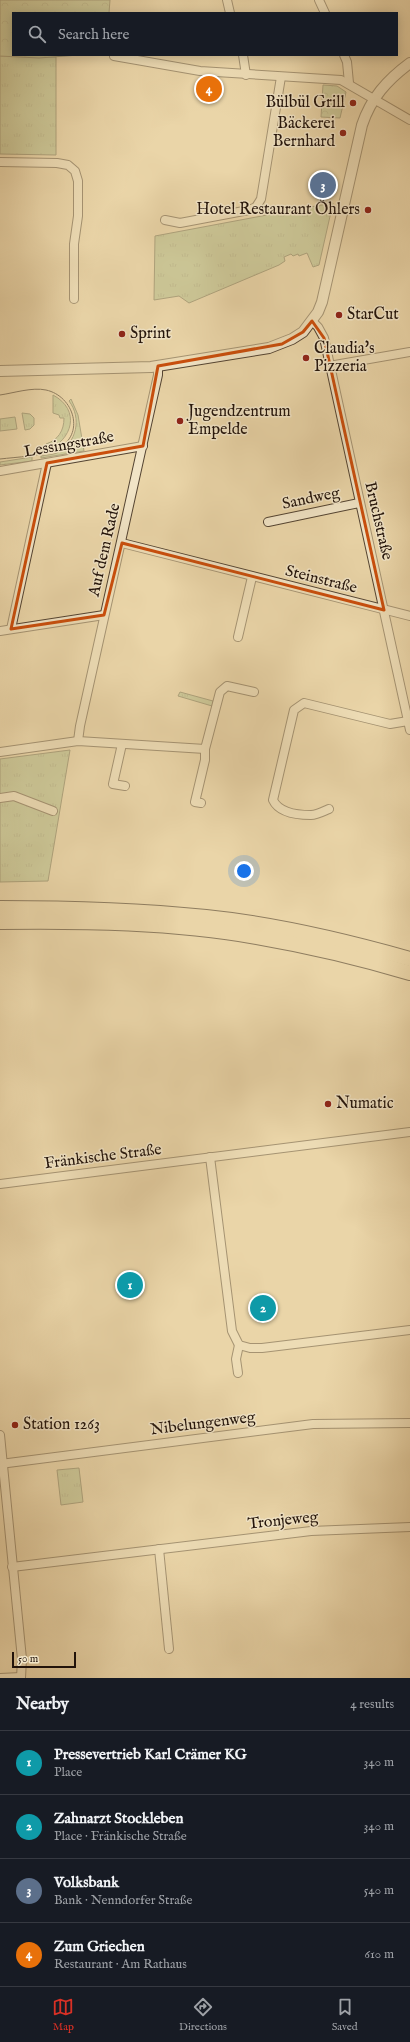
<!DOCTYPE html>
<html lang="en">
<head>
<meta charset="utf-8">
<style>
	:root { --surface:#171b24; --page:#20242c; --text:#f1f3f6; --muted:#9ea1a6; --line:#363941; --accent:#d93025 }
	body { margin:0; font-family:"IM FELL English",serif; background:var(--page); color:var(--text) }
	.scale { position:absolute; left:12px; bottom:10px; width:64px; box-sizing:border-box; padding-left:4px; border:2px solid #22130a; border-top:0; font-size:11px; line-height:14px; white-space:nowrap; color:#22130a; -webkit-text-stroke:3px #f1e4c6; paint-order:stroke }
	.you { position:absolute; left:244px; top:871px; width:14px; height:14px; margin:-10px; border:3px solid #fff; border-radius:50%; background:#1a73e8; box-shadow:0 0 0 6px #1a73e833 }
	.badge { display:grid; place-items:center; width:26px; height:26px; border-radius:50%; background:var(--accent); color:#fff; font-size:13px; font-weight:700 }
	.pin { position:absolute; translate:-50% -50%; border:2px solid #fff; box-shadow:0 1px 4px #0006 }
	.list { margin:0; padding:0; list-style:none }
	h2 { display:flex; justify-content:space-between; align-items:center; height:52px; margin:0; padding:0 16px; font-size:17px }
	h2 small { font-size:13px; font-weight:400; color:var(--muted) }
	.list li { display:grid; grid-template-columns:26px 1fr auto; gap:12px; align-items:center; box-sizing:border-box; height:64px; padding:0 16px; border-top:1px solid var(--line) }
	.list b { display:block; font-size:15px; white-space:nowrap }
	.list p { margin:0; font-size:13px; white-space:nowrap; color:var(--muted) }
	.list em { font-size:13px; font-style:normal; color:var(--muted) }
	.icon { flex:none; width:22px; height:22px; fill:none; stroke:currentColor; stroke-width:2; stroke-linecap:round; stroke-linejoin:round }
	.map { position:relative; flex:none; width:410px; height:1678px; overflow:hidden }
	.search { position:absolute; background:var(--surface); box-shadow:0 2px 10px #0003; left:12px; right:12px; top:12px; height:44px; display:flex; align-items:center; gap:10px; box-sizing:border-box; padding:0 14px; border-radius:0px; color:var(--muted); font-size:15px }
	.sheet { height:308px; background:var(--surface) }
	nav { display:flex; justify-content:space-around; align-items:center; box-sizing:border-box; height:56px; border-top:1px solid var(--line); background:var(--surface); font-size:11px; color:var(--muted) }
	nav a { display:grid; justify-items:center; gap:2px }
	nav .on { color:var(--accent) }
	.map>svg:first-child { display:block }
</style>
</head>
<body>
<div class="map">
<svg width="410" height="1678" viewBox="0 0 410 1678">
	<defs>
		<pattern id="grass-tufts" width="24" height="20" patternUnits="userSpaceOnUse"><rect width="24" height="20" fill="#b0be8c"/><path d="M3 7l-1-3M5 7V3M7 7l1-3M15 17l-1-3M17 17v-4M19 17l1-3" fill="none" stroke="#97a277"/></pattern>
		<pattern id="park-crowns" width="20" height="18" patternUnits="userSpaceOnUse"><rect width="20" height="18" fill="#b0be8c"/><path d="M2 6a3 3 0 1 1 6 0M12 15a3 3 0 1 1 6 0" fill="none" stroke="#97a277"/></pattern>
	</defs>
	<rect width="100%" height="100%" fill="#ead5a8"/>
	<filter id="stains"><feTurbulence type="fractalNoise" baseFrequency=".005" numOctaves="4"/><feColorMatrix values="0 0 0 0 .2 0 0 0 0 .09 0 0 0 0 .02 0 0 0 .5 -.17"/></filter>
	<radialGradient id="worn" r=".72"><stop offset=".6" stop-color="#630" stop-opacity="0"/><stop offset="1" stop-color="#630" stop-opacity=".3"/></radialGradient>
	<g fill="url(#grass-tufts)" stroke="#69684b">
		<polygon points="0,56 56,57 56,155 0,154"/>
		<polygon points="333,203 319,265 313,267 307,253 299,256 298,254 293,256 291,254 284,257 285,261 279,265 189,303 179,296 154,300 155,236 267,215 269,206 298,209"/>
		<path d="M53 395C81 410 73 440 46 451V444C58 440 64 431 64 418H60L59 415 53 413Z"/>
		<path d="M71 399 78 415 84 451 41 458V456C46 455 52 455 57 453 77 443 82 418 69 401Z"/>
		<polygon points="22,413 30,414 34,418 34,425 30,429 25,430"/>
		<polygon points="15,417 17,429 0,431 0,419"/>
		<polygon points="32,457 32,461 0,465 0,462"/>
		<polygon points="180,692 213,701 212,706 178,696"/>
		<polygon points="70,750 48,881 0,882 0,759"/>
		<polygon points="79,1468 83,1502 61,1505 57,1470"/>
	</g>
	<g fill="url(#park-crowns)" stroke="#69684b">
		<polygon points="0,0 110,0 109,13 13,13 13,55 79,55 39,58 0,56"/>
		<polygon points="323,85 337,86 346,92 340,118 321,117"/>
	</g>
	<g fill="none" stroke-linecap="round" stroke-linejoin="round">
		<g stroke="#544432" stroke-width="10">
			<g id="minor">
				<polyline points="227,0 230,13"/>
				<polyline points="319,0 325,13"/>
				<polyline points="243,55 246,75"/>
				<polyline points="344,55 347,62 349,83"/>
				<polyline points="114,56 200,71 341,80 410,120"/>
				<polyline points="0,162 57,163 68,165 75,171 78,181 78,216 74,244 74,299"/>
				<polyline points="165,220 180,223 249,210 256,207 261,199 281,77"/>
				<polyline points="312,321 318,327 324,338 410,730"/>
				<polyline points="329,366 410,352"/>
				<polyline points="0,471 143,446"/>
				<polyline points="268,522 359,503"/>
				<polyline points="122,543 410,616"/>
				<polyline points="11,629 47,463"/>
				<polyline points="0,631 104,615"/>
				<polyline points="238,637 252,577"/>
				<polyline points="78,741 80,726 158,375 158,366"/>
				<polyline points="122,744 113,784 125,786"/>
				<polyline points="0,752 78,741 205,749 220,692 227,686 254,692"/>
				<polyline points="0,798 14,796 53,811"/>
				<polyline points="201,803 195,802 205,760 205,749"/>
				<path d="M329 809C324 811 317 815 311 815 297 815 279 813 273 800L294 710 304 703 390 724 408 721"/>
				<polyline points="210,1157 232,1331 239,1345 250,1348 262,1348 410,1330"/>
				<polyline points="0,1184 410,1132"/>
				<polyline points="238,1373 236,1359 239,1345"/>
				<polyline points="0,1435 22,1659 21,1678"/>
				<polyline points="0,1464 313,1424 410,1423"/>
				<polyline points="159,1549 169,1649"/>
				<polyline points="12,1567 311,1531 410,1527"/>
				<polyline points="0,1678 21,1677"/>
			</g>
		</g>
		<g stroke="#544432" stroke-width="12">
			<path id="tertiary" d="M0 371 151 367 269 348 292 339 303 332 318 312 322 302 362 125C371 98 387 80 410 63"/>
		</g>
		<g stroke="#22130a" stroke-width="16">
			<g id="trunk">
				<path d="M0 908C69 908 137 910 206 917 275 924 343 940 410 959"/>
				<path d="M0 922C85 921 172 922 257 937 309 946 360 958 410 973"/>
			</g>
		</g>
		<use href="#minor" stroke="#f1e4c6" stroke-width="8"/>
		<use href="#tertiary" stroke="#f1e4c6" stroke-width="10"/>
		<use href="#trunk" stroke="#ead5a8" stroke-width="14"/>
		<path stroke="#22130a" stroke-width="1" d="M0 395C14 393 32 387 46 390 74 396 86 435 57 449 43 456 17 457 0 459"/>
	</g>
	<path d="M0 0H410V1678H0ZM312 321 324 338 384 610 122 543 104 615 11 629 47 463 143 446 158 366 282 344 303 332Z" fill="#ead5a8" fill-opacity=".55" fill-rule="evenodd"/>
	<path fill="none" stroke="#ca4e0c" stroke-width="3" stroke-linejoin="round" d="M312 321 324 338 384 610 122 543 104 615 11 629 47 463 143 446 158 366 282 344 303 332Z"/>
	<g fill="#8f2418" stroke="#f1e4c6" stroke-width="1.5">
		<circle cx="353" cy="103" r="4"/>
		<circle cx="343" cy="133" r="4"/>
		<circle cx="368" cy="210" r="4"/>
		<circle cx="339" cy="315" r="4"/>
		<circle cx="122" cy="334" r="4"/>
		<circle cx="306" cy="358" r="4"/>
		<circle cx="180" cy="421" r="4"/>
		<circle cx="328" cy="1104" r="4"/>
		<circle cx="15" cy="1425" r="4"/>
	</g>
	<g text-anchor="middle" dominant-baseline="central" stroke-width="3" stroke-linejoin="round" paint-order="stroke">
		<g font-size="16" fill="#22130a" stroke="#f1e4c6" text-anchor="start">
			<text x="345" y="103" text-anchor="end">Bülbül Grill</text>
			<text x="335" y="124" text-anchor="end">Bäckerei<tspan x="335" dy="18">Bernhard</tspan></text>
			<text x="360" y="210" text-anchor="end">Hotel Restaurant Öhlers</text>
			<text x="347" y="315">StarCut</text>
			<text x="130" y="334">Sprint</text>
			<text x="314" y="349">Claudia's<tspan x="314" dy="18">Pizzeria</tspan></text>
			<text x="188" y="412">Jugendzentrum<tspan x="188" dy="18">Empelde</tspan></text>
			<text x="336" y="1104">Numatic</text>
			<text x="23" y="1425">Station 1263</text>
		</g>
		<g font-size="16" fill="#22130a" stroke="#f1e4c6">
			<text transform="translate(69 445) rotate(-10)">Lessingstraße</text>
			<text transform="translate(311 499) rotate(-12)">Sandweg</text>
			<text transform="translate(378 521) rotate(77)">Bruchstraße</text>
			<text transform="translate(105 550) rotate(-77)">Auf dem Rade</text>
			<text transform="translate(321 580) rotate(14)">Steinstraße</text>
			<text transform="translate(103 1157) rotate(-7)">Fränkische Straße</text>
			<text transform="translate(203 1424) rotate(-7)">Nibelungenweg</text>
			<text transform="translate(283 1521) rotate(-6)">Tronjeweg</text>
		</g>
	</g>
	<rect width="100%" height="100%" filter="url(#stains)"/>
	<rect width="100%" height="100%" fill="url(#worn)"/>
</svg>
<div class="scale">50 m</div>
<div class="you"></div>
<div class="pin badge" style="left:130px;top:1285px;background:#0f9aa8">1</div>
<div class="pin badge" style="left:263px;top:1308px;background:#0f9aa8">2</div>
<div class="pin badge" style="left:323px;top:185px;background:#5c6f8a">3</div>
<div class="pin badge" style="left:209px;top:89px;background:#e8710a">4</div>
<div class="search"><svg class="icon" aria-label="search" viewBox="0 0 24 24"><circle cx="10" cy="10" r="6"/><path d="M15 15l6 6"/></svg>Search here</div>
</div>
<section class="sheet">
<h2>Nearby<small>4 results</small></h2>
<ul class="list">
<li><span class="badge" style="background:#0f9aa8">1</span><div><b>Pressevertrieb Karl Crämer KG</b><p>Place</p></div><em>340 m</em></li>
<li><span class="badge" style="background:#0f9aa8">2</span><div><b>Zahnarzt Stockleben</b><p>Place · Fränkische Straße</p></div><em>340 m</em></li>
<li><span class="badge" style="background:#5c6f8a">3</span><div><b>Volksbank</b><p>Bank · Nenndorfer Straße</p></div><em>540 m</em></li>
<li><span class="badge" style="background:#e8710a">4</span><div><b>Zum Griechen</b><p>Restaurant · Am Rathaus</p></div><em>610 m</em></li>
</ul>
</section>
<nav>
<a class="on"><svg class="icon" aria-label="map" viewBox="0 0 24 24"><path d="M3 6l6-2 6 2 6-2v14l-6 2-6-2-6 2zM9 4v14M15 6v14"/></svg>Map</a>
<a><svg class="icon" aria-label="directions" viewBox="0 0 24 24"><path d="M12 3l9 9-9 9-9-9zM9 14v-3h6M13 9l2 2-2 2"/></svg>Directions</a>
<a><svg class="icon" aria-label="saved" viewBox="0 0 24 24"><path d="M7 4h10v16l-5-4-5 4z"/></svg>Saved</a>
</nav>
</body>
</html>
